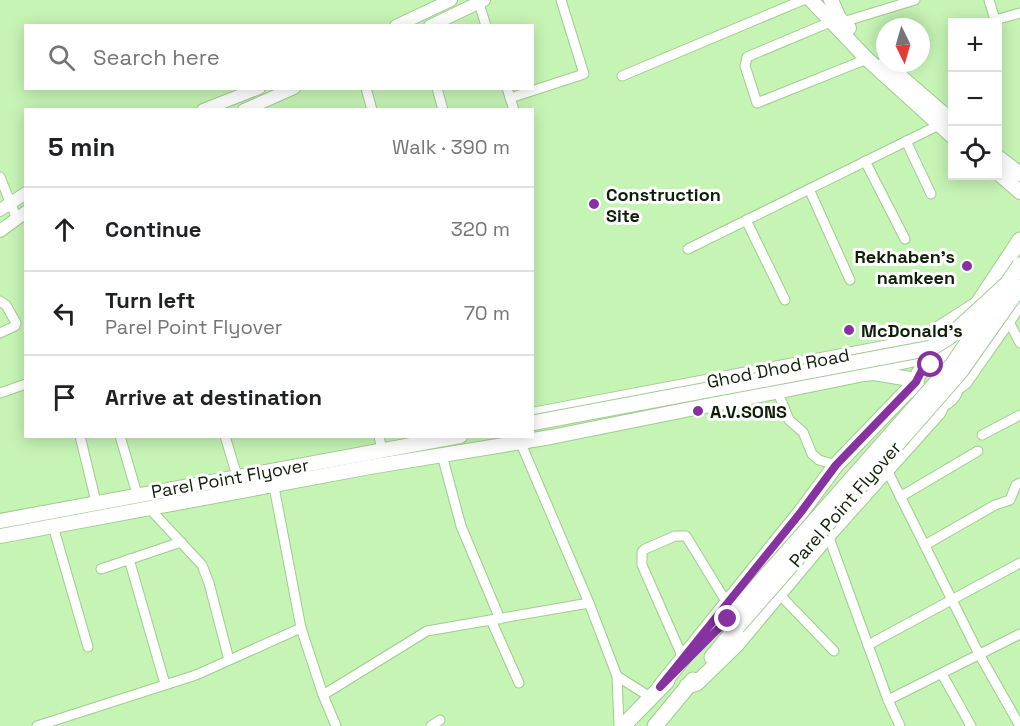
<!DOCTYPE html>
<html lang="en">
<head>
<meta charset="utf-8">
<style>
	:root { --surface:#fff; --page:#f2f2f2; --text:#202124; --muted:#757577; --line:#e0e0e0 }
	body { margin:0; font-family:"Space Grotesk",sans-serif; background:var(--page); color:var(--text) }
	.controls { position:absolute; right:18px; top:18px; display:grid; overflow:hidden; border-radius:0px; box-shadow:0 3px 15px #0003 }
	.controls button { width:54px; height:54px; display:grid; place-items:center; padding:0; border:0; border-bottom:2px solid var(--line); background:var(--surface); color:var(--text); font:30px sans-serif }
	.compass { position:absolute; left:876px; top:18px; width:54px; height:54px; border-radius:50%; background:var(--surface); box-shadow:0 3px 15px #0003; rotate:175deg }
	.stop { position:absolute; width:18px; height:18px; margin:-14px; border:4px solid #8732a1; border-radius:50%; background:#fff }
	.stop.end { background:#8732a1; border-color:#fff; box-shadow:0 2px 6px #0008 }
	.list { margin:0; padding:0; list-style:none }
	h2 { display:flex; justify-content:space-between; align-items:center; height:78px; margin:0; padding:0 24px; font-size:26px }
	h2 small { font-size:20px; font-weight:400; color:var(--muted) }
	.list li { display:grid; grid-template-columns:39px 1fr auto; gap:18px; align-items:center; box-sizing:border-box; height:84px; padding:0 24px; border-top:2px solid var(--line) }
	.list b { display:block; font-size:22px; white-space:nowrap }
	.list p { margin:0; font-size:20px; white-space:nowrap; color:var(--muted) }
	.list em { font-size:20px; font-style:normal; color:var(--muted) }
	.icon { flex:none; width:33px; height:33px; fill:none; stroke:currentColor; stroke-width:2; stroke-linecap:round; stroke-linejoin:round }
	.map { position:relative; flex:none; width:1020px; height:726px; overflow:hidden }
	.search { position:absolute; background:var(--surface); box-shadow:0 3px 15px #0003; left:24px; top:24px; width:510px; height:66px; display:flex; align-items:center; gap:15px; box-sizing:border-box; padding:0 21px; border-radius:0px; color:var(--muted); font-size:22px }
	.panel { position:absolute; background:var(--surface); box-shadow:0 3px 15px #0003; left:24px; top:108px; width:510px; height:330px; border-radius:0px }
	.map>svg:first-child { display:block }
</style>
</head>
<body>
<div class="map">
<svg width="1020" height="726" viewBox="0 0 1020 726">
	<rect width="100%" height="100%" fill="#c6f4b5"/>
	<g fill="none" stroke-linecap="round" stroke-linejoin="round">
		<g stroke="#9fcc8e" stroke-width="11">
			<g id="minor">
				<polyline points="989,0 995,20 1020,13"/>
				<polyline points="479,3 486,26"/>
				<polyline points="835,20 747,57 745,66 757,103 867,59"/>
				<polyline points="843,22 915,0"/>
				<polyline points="622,76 803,0"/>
				<polyline points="366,88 372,110"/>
				<polyline points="437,88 443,110"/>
				<polyline points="507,88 514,110"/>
				<polyline points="510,98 584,74 561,0"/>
				<polyline points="906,141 931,194"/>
				<polyline points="865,161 905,239"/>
				<polyline points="0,177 17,219"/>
				<polyline points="809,189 850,280"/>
				<polyline points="746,220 785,300"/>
				<polyline points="688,249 939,125"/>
				<polyline points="0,301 6,305 16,323 15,326 0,333"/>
				<polyline points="1008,320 1020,343"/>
				<polyline points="777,390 789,420 803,432 812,454 819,460 836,465"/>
				<polyline points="0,393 26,384"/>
				<polyline points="982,435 1020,415"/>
				<polyline points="80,436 96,502"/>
				<polyline points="120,436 137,494"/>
				<polyline points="225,436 237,476"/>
				<polyline points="379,436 382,451"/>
				<polyline points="519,439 589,603 617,676"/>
				<polyline points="442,455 461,526 500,619"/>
				<polyline points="887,470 979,654 1020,726"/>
				<polyline points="271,471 301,628"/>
				<polyline points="900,497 978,451"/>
				<polyline points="149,508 202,565 209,583 229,660"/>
				<polyline points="53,526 88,647"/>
				<polyline points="825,533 828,535 888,700 900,726"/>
				<polyline points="925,545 995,505 1010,500 1016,485 1020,483"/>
				<polyline points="129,559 165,684"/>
				<polyline points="101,569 181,542"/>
				<polyline points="780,595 834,651"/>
				<polyline points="491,620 519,683"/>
				<polyline points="868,645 1020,563"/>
				<polyline points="683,658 642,565 642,552 645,549 675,536 686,536 727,603"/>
				<polyline points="942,674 971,726"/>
				<polyline points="323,695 427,631 589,603"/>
				<polyline points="888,700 1020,634"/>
				<polyline points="37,726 196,675 301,628 323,695 336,726"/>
				<polyline points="431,726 440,720"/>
				<polyline points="619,726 617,676 650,697"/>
			</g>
		</g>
		<g stroke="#9fcc8e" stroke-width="14">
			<g id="tertiary">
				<polyline points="396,26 451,0"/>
				<polyline points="430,26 484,0"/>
				<polyline points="203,110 259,88"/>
				<polyline points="244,110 294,88"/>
				<polyline points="0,210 26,193"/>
				<polyline points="0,231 26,212"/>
			</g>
		</g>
		<g stroke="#9fcc8e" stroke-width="16">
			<g id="secondary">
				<polyline points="811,0 867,59 952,136"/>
				<polyline points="831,0 839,18 849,28"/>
				<polyline points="885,63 952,121"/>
				<polyline points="998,157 1020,174"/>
				<polyline points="998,173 1020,192"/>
				<polyline points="874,372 892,364 921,358 931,365"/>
				<polyline points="532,415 900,345 932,333 977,304 981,305"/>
				<polyline points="0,521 460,436"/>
				<polyline points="0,536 370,467 551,437 864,374 874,373 916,380"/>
			</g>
		</g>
		<g stroke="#9fcc8e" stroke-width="17">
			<g id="primary">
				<polyline points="973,311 1020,240"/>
				<polyline points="934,364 959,330"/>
				<circle cx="936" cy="384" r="20"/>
				<polyline points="955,388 964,382 1020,302"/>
				<polyline points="712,657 737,627"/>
				<polyline points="687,686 697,683 736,645 828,535 938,412 942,404"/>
				<polyline points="660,687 801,512 836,465 916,382"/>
				<polyline points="623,726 667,681"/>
				<polyline points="655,726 693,680"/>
			</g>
		</g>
		<use href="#minor" stroke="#fff" stroke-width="9"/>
		<use href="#tertiary" stroke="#fff" stroke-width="12"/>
		<use href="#secondary" stroke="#fff" stroke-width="14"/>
		<use href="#primary" stroke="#fff" stroke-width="15"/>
		<g stroke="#9fcc8e" stroke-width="17" stroke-linecap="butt">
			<g id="primary-bridge">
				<polyline points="532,423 931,348 949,337 1008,283"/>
				<polyline points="728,619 953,364 1020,265"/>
				<polyline points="737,627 960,372 1020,287"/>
			</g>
		</g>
		<use href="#primary-bridge" stroke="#fff" stroke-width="15"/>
	</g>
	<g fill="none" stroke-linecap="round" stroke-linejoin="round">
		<polyline stroke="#8732a1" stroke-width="8" points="728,619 660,687 801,512 836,465 916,382 922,370 931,365"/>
	</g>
	<g fill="#8732a1" stroke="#fff" stroke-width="2">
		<circle cx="594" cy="204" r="6"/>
		<circle cx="967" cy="266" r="6"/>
		<circle cx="849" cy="330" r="6"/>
		<circle cx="698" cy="411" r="6"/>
	</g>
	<g text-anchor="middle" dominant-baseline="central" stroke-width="6" stroke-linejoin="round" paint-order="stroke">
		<g font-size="18" font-weight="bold" fill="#0e1f07" stroke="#fff" text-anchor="start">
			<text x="606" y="194">Construction<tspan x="606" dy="21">Site</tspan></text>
			<text x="955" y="256" text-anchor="end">Rekhaben's<tspan x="955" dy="21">namkeen</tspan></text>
			<text x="861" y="330">McDonald's</text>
			<text x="710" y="411">A.V.SONS</text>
		</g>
		<g font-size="18" fill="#0e1f07" stroke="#fff">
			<text transform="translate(778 368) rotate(-11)">Ghod Dhod Road</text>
			<text transform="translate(230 478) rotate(-10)">Parel Point Flyover</text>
			<text transform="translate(845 504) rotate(-49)">Parel Point Flyover</text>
		</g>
	</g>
</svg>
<div class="controls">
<button>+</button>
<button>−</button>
<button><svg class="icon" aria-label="locate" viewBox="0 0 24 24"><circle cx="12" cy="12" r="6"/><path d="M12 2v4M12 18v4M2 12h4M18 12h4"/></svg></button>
</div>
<svg class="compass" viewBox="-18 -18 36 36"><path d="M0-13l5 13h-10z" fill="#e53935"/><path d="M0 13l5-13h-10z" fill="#757577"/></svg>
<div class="stop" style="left:931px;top:365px"></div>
<div class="stop end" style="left:728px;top:619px"></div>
<div class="search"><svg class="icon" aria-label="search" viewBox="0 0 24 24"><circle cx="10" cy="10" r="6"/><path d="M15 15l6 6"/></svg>Search here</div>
<section class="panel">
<h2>5 min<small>Walk · 390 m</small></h2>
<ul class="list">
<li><svg class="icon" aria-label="ahead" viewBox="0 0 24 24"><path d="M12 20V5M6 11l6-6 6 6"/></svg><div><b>Continue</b></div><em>320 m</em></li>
<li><svg class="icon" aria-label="left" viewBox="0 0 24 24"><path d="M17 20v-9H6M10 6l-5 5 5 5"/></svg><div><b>Turn left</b><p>Parel Point Flyover</p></div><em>70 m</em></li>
<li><svg class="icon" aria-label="arrive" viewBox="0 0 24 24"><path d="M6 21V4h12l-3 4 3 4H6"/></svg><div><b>Arrive at destination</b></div></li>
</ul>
</section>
</div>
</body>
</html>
